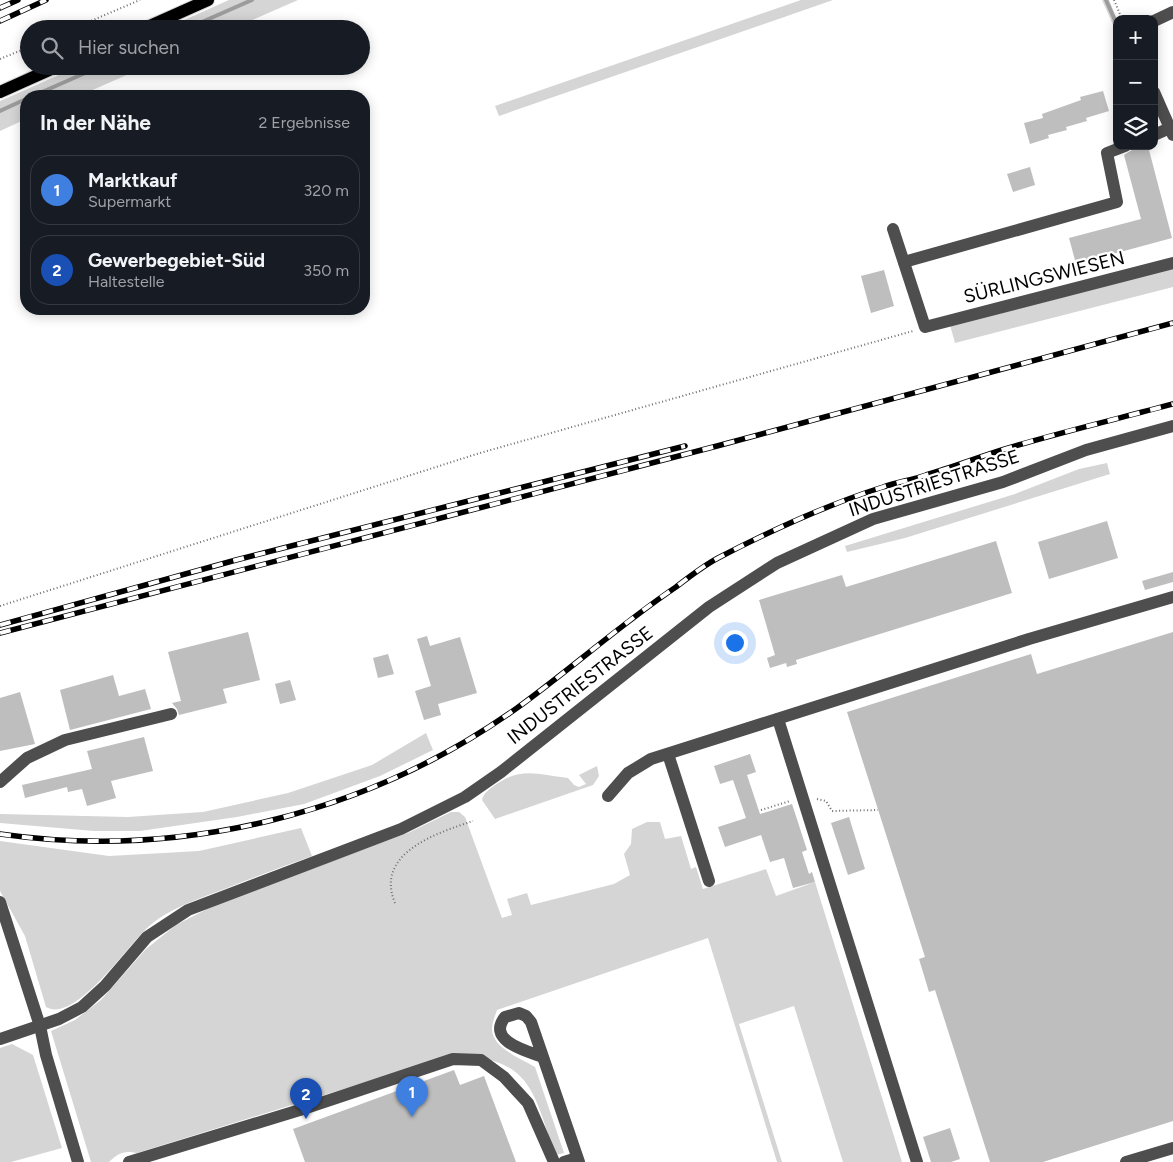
<!DOCTYPE html>
<html lang="de">
<head>
<meta charset="utf-8">
<style>
	:root { --surface:#171b24; --page:#20242c; --text:#f1f3f6; --muted:#9ea1a6; --line:#363941; --accent:#858687 }
	body { margin:0; font-family:Figtree,sans-serif; background:var(--page); color:var(--text) }
	.controls { position:absolute; right:15px; top:15px; display:grid; overflow:hidden; border-radius:10px; box-shadow:0 2px 12px #0003 }
	.controls button { width:45px; height:45px; display:grid; place-items:center; padding:0; border:0; border-bottom:1px solid var(--line); background:var(--surface); color:var(--text); font:25px sans-serif }
	.you { position:absolute; left:734px; top:642px; width:18px; height:18px; margin:-12px; border:4px solid #fff; border-radius:50%; background:#1a73e8; box-shadow:0 0 0 8px #1a73e833 }
	.badge { display:grid; place-items:center; width:32px; height:32px; border-radius:50%; background:var(--accent); color:#fff; font-size:16px; font-weight:700 }
	.pin { position:absolute; translate:-50% -41px; filter:drop-shadow(0 1px 2px #0008) }
	.pin::after { content:''; position:absolute; top:26px; width:18px; height:15px; background:inherit; clip-path:polygon(0 0,100% 0,50% 100%) }
	.list { margin:0; padding:0; list-style:none }
	h2 { display:flex; justify-content:space-between; align-items:center; height:65px; margin:0; padding:0 20px; font-size:21px }
	h2 small { font-size:16px; font-weight:400; color:var(--muted) }
	.list li { display:grid; grid-template-columns:32px 1fr auto; gap:15px; align-items:center; box-sizing:border-box; height:70px; margin:0 10px 10px; padding:0 10px; border:1px solid var(--line); border-radius:20px }
	.list b { display:block; font-size:19px; white-space:nowrap }
	.list p { margin:0; font-size:16px; white-space:nowrap; color:var(--muted) }
	.list em { font-size:16px; font-style:normal; color:var(--muted) }
	.icon { flex:none; width:28px; height:28px; fill:none; stroke:currentColor; stroke-width:2; stroke-linecap:round; stroke-linejoin:round }
	.map { position:relative; flex:none; width:1173px; height:1162px; overflow:hidden }
	.search { position:absolute; background:var(--surface); box-shadow:0 2px 12px #0003; left:20px; top:20px; width:350px; height:55px; display:flex; align-items:center; gap:12px; box-sizing:border-box; padding:0 18px; border-radius:28px; color:var(--muted); font-size:19px }
	.panel { position:absolute; background:var(--surface); box-shadow:0 2px 12px #0003; left:20px; top:90px; width:350px; height:225px; border-radius:20px }
	.map>svg:first-child { display:block }
</style>
</head>
<body>
<div class="map">
<svg width="1173" height="1162" viewBox="0 0 1173 1162">
	<rect width="100%" height="100%" fill="#fff"/>
	<g fill="#d5d5d5">
		<polygon points="229,0 298,0 232,29 164,29"/>
		<polygon points="801,0 833,0 499,116 495,106"/>
		<polygon points="1102,0 1109,0 1117,19 1117,34"/>
		<polygon points="79,66 147,66 79,96 26,96 26,119 0,131 0,101"/>
		<polygon points="1173,267 1173,287 955,343 950,325"/>
		<polygon points="1107,463 1110,474 905,538 847,552 845,546 1015,494 1079,469"/>
		<polygon points="426,733 433,750 380,776 304,804 237,817 140,831 94,831 0,823 0,814 128,817 203,812 288,793 372,765"/>
		<path d="M597 766 599 776 593 785 495 819 482 800C484 792 489 790 495 785 522 766 538 775 568 778L574 785 579 787 586 784 579 775Z"/>
		<path d="M451 812H459L465 817 502 918 512 915 507 899 527 893 531 905 614 884 630 875 624 854 631 844 632 829 647 822H660L665 839 681 836 691 869 696 867 703 889 766 869 776 896 815 882 902 1162H843L794 1006 739 1024 782 1162H777L708 938 497 1010C495 1016 492 1023 492 1029 492 1048 522 1059 535 1067L564 1153 555 1155C533 1090 531 1058 453 1055L137 1153C124 1150 118 1153 109 1162H91L51 1031 75 1020 101 1000 146 949 176 925 217 904 410 832Z"/>
		<path d="M301 828 312 856C284 866 255 877 227 888 199 899 168 908 146 929 127 947 74 1024 46 1007L25 936 0 891V841L109 856 199 851Z"/>
		<polygon points="12,1044 33,1055 62,1148 11,1162 0,1162 0,1048"/>
	</g>
	<g fill="none" stroke-linecap="round" stroke-linejoin="round">
		<g stroke="#9c9c9c" stroke-width="4">
			<polyline points="1106,0 1117,25"/>
			<polyline points="186,29 252,0"/>
			<polyline points="33,96 101,66"/>
			<polyline points="0,111 26,99"/>
		</g>
	</g>
	<g fill="#bebebe">
		<polygon points="1103,91 1109,111 1086,118 1087,121 1066,127 1067,130 1048,135 1049,138 1030,144 1024,123 1043,118 1042,114 1081,100 1080,97"/>
		<polygon points="1148,146 1172,238 1076,264 1069,238 1141,219 1124,155 1132,150"/>
		<polygon points="1030,167 1035,185 1013,192 1007,174"/>
		<polygon points="884,270 894,306 871,313 861,276"/>
		<polygon points="1107,521 1118,558 1049,579 1038,542"/>
		<polygon points="996,541 1012,593 796,660 797,664 787,667 786,663 770,668 767,658 775,655 759,600 842,575 846,587"/>
		<polygon points="1173,572 1173,582 1145,590 1142,581"/>
		<polygon points="248,632 260,680 223,689 227,703 179,715 177,709 172,703 181,701 168,652"/>
		<polygon points="1173,632 1173,1121 1043,1162 990,1162 935,990 929,992 919,959 925,957 847,712 1031,654 1037,674"/>
		<polygon points="427,636 430,646 460,637 477,693 438,704 441,715 424,720 415,691 431,686 417,639"/>
		<polygon points="388,654 394,674 378,678 373,658"/>
		<polygon points="113,675 119,696 145,689 151,709 70,730 60,690"/>
		<polygon points="290,680 296,700 280,704 275,684"/>
		<polygon points="20,692 35,744 0,751 0,698"/>
		<polygon points="144,737 153,771 111,781 116,798 87,806 82,789 68,792 67,787 25,798 22,785 92,769 87,751"/>
		<polygon points="750,754 756,772 747,775 760,814 792,804 807,850 802,852 809,874 812,872 815,882 793,888 784,858 770,862 761,835 725,847 718,827 746,818 733,780 720,784 714,766"/>
		<polygon points="849,817 865,869 848,875 831,823"/>
		<polygon points="454,1070 460,1085 484,1076 516,1162 305,1162 293,1129"/>
		<polygon points="950,1128 960,1159 951,1162 931,1162 923,1137"/>
	</g>
	<g fill="none" stroke-linecap="round" stroke-linejoin="round">
		<g stroke="#dbdbdb" stroke-width="14">
			<g id="major">
				<polyline points="143,29 208,0"/>
				<polyline points="0,92 58,66"/>
			</g>
		</g>
		<g stroke="#707070" stroke-width="2" stroke-dasharray="1 2.5" stroke-linecap="butt">
			<polyline points="1114,0 1122,19"/>
			<polyline points="72,29 140,0"/>
			<polyline points="0,59 29,47"/>
			<polyline points="0,606 480,453 913,331"/>
			<polyline points="817,799 826,801 832,811 878,810"/>
			<polyline points="761,810 790,801"/>
			<path d="M395 903C374 853 437 833 473 821"/>
		</g>
		<g stroke="#4e4e4e" stroke-width="12">
			<polyline points="1154,21 1173,12"/>
			<polyline points="1154,92 1173,135"/>
			<polyline points="1154,135 1170,128"/>
			<polyline points="893,229 925,327 1173,263"/>
			<polyline points="904,262 1117,202 1107,153 1125,146"/>
			<polyline points="778,719 917,1162"/>
			<polyline points="668,754 709,881"/>
			<polyline points="0,782 27,758 65,740 171,714"/>
			<polyline points="608,796 628,773 651,759 1029,639 1173,597"/>
			<polyline points="0,902 40,1026 46,1055 78,1162"/>
			<polyline points="0,1039 59,1019 82,1007 105,986 147,937 188,910 401,829 465,797 501,772 709,607 777,563 873,519 1003,482 1086,450 1173,426"/>
			<path d="M543 1057C527 1051 486 1041 505 1017L519 1013 526 1016 531 1022 579 1162"/>
			<polyline points="129,1162 303,1109 453,1059 481,1060 504,1077 528,1103 554,1162"/>
			<polyline points="564,1162 577,1158"/>
			<polyline points="1126,1162 1173,1148"/>
		</g>
		<use href="#major" stroke="#000" stroke-width="12"/>
		<g stroke="#000" stroke-width="5.5">
			<g id="rail">
				<polyline points="0,8 18,0"/>
				<polyline points="0,21 46,0"/>
				<polyline points="0,625 236,560 685,446"/>
				<polyline points="0,633 717,446 1173,323"/>
				<path d="M0 834C181 860 368 814 517 708 571 669 621 624 676 587 689 577 703 566 718 558 770 531 826 505 883 487 897 482 912 480 926 475 953 467 979 457 1005 449 1061 432 1117 419 1173 404"/>
			</g>
		</g>
		<use href="#rail" stroke="#fff" stroke-width="4" stroke-dasharray="11" stroke-linecap="butt"/>
	</g>
	<g text-anchor="middle" dominant-baseline="central" stroke-width="4.5" stroke-linejoin="round" paint-order="stroke">
		<g font-size="19" fill="#000" stroke="#fff">
			<text transform="translate(1044 277) rotate(-14)">SÜRLINGSWIESEN</text>
			<text transform="translate(934 483) rotate(-18)">INDUSTRIESTRASSE</text>
			<text transform="translate(580 685) rotate(-38)">INDUSTRIESTRASSE</text>
		</g>
	</g>
</svg>
<div class="controls">
<button>+</button>
<button>−</button>
<button><svg class="icon" aria-label="layers" viewBox="0 0 24 24"><path d="M12 4l9 5-9 5-9-5zM3 14l9 5 9-5"/></svg></button>
</div>
<div class="you"></div>
<div class="pin badge" style="left:412px;top:1117px;background:#3f7fe0">1</div>
<div class="pin badge" style="left:306px;top:1119px;background:#1a4fb4">2</div>
<div class="search"><svg class="icon" aria-label="search" viewBox="0 0 24 24"><circle cx="10" cy="10" r="6"/><path d="M15 15l6 6"/></svg>Hier suchen</div>
<section class="panel">
<h2>In der Nähe<small>2 Ergebnisse</small></h2>
<ul class="list">
<li><span class="badge" style="background:#3f7fe0">1</span><div><b>Marktkauf</b><p>Supermarkt</p></div><em>320 m</em></li>
<li><span class="badge" style="background:#1a4fb4">2</span><div><b>Gewerbegebiet-Süd</b><p>Haltestelle</p></div><em>350 m</em></li>
</ul>
</section>
</div>
</body>
</html>
